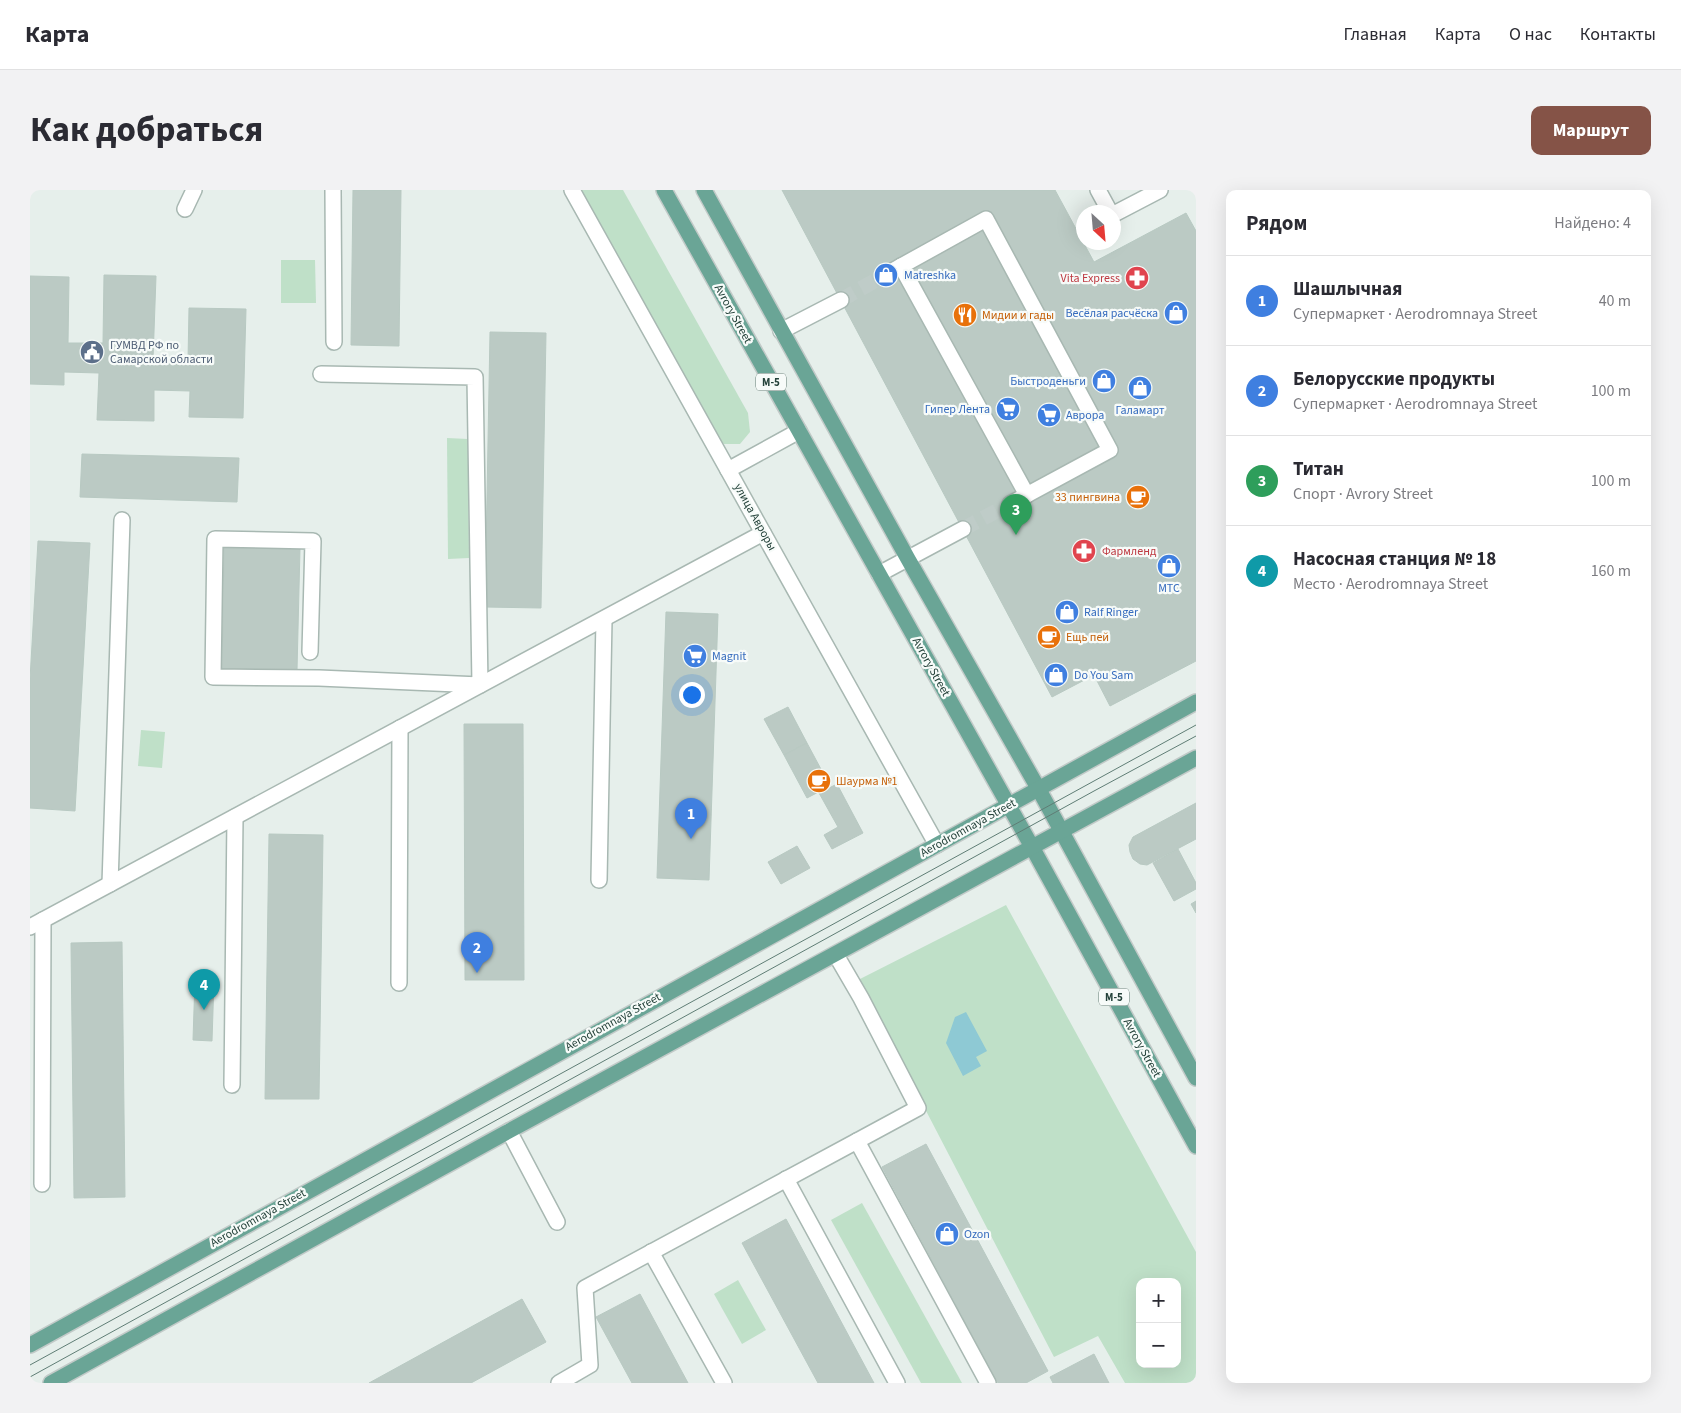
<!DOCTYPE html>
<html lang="ru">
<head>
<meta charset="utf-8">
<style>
	:root { --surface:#fff; --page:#f2f2f3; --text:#2b2b33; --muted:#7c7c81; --line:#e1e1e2; --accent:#855347 }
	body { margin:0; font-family:"Source Sans 3",sans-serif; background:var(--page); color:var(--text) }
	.controls { position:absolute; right:15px; bottom:15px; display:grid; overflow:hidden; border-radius:10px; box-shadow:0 5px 20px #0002 }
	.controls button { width:45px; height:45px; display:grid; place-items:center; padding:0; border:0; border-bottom:1px solid var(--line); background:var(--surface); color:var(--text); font:25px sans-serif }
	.compass { position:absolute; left:1046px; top:15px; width:45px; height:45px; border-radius:50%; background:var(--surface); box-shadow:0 5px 20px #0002; rotate:154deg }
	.you { position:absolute; left:661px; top:504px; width:18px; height:18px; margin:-12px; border:4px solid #fff; border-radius:50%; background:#1a73e8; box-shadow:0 0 0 8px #1a73e833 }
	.badge { display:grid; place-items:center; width:32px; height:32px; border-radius:50%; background:var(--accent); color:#fff; font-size:16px; font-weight:700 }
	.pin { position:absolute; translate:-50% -41px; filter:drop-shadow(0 1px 2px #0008) }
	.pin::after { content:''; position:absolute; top:26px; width:18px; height:15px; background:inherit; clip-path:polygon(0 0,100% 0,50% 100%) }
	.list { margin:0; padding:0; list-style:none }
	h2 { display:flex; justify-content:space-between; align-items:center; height:65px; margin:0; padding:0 20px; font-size:21px }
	h2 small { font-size:16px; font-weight:400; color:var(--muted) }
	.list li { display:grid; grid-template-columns:32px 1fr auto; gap:15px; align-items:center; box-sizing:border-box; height:90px; padding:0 20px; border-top:1px solid var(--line) }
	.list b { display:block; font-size:19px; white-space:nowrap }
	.list p { margin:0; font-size:16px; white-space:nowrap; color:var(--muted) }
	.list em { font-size:16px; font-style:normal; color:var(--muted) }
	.map { position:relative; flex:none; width:1166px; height:1193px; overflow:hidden; border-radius:10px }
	header { display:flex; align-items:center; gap:30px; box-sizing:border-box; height:70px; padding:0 25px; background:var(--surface); border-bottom:1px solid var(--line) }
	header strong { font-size:24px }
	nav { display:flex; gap:28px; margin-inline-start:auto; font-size:18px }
	.intro { display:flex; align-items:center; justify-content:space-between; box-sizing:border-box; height:120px; padding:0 30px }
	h1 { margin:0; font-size:35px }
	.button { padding:12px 22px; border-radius:10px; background:var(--accent); color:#fff; font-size:18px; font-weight:700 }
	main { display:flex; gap:30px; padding:0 30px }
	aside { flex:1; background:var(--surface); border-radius:10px; box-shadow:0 5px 20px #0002 }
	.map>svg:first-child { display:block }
</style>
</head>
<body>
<header>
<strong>Карта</strong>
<nav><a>Главная</a><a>Карта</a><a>О нас</a><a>Контакты</a></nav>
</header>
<div class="intro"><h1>Как добраться</h1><a class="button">Маршрут</a></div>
<main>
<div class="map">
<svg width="1166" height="1193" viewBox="0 0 1166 1193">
	<rect width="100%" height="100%" fill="#e6efeb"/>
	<g fill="#bfe0c8" fill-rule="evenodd">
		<polygon points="544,0 593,0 718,223 720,242 710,254 694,254 682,243"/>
		<polygon points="251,70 285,70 286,113 251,113"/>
		<polygon points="417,248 438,249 439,368 418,369"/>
		<polygon points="111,540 135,542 132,578 108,576"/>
		<path d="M976 715 1166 1062V1193H1095L1068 1146 1024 1167 828 790ZM1110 1092H1147V1174H1110Z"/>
		<polygon points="832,1013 932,1193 891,1193 801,1030"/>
		<polygon points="708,1090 736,1140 712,1154 684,1104"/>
	</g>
	<polygon fill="#8ec9d4" points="936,822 957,861 946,867 951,876 933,886 916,853 925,827"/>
	<g fill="#bbcac4" stroke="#b8c9c2">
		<polygon points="323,0 371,0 369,156 321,155"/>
		<polygon points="752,0 1025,0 1064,72 1156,23 1166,41 1166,471 1080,516 1064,485 1022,507"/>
		<polygon points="74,85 126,86 123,170 158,171 159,118 216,119 213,228 159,227 160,201 124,200 124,231 67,230 69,183 34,182 34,195 0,194 0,86 39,87 38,153 73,153"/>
		<polygon points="460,142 516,143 511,418 455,417"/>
		<polygon points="52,264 209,268 207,312 50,307"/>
		<polygon points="8,351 60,353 45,621 0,618 0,489"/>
		<polygon points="194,357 270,358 267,480 192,479"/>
		<polygon points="636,422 688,424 679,690 627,688"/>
		<polygon points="758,517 777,553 754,565 734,529"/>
		<polygon points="434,534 493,534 494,790 435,790"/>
		<polygon points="777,553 800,596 777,608 754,565"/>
		<polygon points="807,594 833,643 802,659 794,645 808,637 789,603"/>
		<polygon points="1166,613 1166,649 1117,675 1110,674 1103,669 1100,662 1099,655 1103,647"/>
		<polygon points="239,644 293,645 289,909 235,909"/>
		<polygon points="767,656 780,678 751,694 738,672"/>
		<polygon points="1148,659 1166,693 1166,699 1144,711 1123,673"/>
		<polygon points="1166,711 1166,723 1161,714"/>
		<polygon points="92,752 95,1007 44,1008 41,753"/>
		<polygon points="165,789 184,790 182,851 163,850"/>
		<polygon points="896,954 1018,1181 996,1193 968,1193 852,977"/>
		<polygon points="756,1029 844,1193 788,1193 712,1053"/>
		<polygon points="610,1104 658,1193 602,1193 566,1127"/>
		<polygon points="492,1109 516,1152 441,1193 339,1193"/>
		<polygon points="1064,1164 1079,1193 1023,1193 1020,1187"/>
	</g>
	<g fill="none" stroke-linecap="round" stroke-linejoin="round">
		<g stroke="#bfccc8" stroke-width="15" stroke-dasharray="15 8" stroke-linecap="butt">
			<polyline points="811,110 855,85"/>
			<polyline points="933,339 980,314"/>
		</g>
		<g stroke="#a8b8b2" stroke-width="18">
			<g id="minor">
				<polyline points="303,0 304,152"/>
				<polyline points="542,0 907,655"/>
				<polyline points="1068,0 1080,22"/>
				<polyline points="155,19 164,0"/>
				<polyline points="1084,24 1130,0"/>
				<polyline points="871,76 997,305"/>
				<polyline points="855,85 956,29 1080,260 980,314"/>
				<polyline points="751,141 811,110"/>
				<polyline points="698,280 769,241"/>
				<polyline points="849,384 933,339"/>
				<polyline points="280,462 283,351 185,349 183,487 289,488 450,495 445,187 291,184"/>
				<polyline points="569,690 574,429"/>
				<polyline points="80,694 92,330"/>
				<polyline points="0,737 733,343"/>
				<polyline points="806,765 831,808 888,918 827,951 958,1193"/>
				<polyline points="369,793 370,538"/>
				<polyline points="202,895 205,627"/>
				<polyline points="479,941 527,1032"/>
				<polyline points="756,989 867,1193"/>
				<polyline points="12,994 13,730"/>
				<polyline points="621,1062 694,1193"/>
				<polyline points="529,1193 560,1175 555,1098 827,951"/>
			</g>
		</g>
		<g stroke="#c2cac8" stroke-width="18">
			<g id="major">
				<polyline points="634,0 1002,657 1166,956"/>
				<polyline points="674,0 878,369 1008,598 1166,888"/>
				<polyline points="0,1155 1166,512"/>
				<polyline points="21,1193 479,941 1166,568"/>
			</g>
		</g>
		<use href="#minor" stroke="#fff" stroke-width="15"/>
		<use href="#major" stroke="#6aa596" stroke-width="15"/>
		<g stroke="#5f7d75" stroke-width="1">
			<polyline points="0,1175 1166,535"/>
			<polyline points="0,1187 1064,601 1166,546"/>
		</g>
	</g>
	<defs>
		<g id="shop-disc" transform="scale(1.25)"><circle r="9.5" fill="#3f7fe0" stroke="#f7fbf9"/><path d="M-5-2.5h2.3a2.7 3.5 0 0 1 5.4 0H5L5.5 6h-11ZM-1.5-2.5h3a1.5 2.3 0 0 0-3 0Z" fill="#fff"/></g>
		<g id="pharmacy-disc" transform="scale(1.25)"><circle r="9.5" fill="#e0444e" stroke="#f7fbf9"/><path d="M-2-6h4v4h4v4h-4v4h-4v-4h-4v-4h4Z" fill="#fff"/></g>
		<g id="restaurant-disc" transform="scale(1.25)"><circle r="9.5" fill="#e8710a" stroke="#f7fbf9"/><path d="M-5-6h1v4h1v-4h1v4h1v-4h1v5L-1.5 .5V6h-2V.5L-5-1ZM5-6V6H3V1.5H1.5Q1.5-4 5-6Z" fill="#fff"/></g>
		<g id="civic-disc" transform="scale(1.25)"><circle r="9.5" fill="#5c6f8a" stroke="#f7fbf9"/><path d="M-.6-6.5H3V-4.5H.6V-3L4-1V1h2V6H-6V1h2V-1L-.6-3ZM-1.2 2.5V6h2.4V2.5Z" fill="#fff"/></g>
		<g id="supermarket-disc" transform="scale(1.25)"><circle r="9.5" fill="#3f7fe0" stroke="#f7fbf9"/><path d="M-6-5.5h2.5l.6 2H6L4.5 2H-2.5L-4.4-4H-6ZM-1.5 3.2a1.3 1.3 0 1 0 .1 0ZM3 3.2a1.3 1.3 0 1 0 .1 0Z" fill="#fff"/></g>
		<g id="cafe-disc" transform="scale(1.25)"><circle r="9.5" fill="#e8710a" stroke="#f7fbf9"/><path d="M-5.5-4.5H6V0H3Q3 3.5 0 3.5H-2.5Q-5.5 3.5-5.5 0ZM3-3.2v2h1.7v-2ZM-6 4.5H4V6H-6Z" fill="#fff"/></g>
	</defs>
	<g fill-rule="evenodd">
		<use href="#shop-disc" x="856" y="85"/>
		<use href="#pharmacy-disc" x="1107" y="88"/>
		<use href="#shop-disc" x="1146" y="123"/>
		<use href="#restaurant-disc" x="935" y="125"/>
		<use href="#civic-disc" x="62" y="162"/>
		<use href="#shop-disc" x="1074" y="191"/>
		<use href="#shop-disc" x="1110" y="198"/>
		<use href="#supermarket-disc" x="978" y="219"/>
		<use href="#supermarket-disc" x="1019" y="225"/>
		<use href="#cafe-disc" x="1108" y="307"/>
		<use href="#pharmacy-disc" x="1054" y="361"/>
		<use href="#shop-disc" x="1139" y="376"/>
		<use href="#shop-disc" x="1037" y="422"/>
		<use href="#cafe-disc" x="1019" y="447"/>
		<use href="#supermarket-disc" x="665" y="466"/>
		<use href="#shop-disc" x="1026" y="485"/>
		<use href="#cafe-disc" x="789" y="591"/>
		<use href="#shop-disc" x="917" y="1044"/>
	</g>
	<g text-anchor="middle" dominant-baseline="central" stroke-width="4.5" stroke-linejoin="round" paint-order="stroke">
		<g fill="#f7fbf9" stroke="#637a73" stroke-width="1">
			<rect x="726" y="183.5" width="30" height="17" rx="4"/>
			<rect x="1069" y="798.5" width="30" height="17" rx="4"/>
		</g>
		<g font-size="11" font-weight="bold" fill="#24423a">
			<text x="741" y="192">М-5</text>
			<text x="1084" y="807">М-5</text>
		</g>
		<g font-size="12" fill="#366cbe" stroke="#f7fbf9" text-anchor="start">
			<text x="874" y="85">Matreshka</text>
			<text x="1128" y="123" text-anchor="end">Весёлая расчёска</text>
			<text x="1056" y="191" text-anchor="end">Быстроденьги</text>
			<text x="960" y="219" text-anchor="end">Гипер Лента</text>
			<text x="1110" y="220" text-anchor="middle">Галамарт</text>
			<text x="1036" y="225">Аврора</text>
			<text x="1139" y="398" text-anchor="middle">МТС</text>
			<text x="1054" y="422">Ralf Ringer</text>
			<text x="682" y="466">Magnit</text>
			<text x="1044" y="485">Do You Sam</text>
			<text x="934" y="1044">Ozon</text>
		</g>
		<g font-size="12" fill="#be3a42" stroke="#f7fbf9" text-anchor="end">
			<text x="1090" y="88">Vita Express</text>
			<text x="1072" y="361" text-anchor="start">Фармленд</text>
		</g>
		<g font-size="12" fill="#24423a" stroke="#f7fbf9">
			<text transform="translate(703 124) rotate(61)">Avrory Street</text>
			<text transform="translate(725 327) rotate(61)">улица Авроры</text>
			<text transform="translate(901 477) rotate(61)">Avrory Street</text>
			<text transform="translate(938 638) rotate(-29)">Aerodromnaya Street</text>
			<text transform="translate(583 832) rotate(-29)">Aerodromnaya Street</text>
			<text transform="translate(1112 858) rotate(61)">Avrory Street</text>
			<text transform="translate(228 1028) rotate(-29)">Aerodromnaya Street</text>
		</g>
		<g font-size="12" fill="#c56008" stroke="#f7fbf9" text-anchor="start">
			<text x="952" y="125">Мидии и гады</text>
			<text x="1090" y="307" text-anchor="end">33 пингвина</text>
			<text x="1036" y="447">Ещь пей</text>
			<text x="806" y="591">Шаурма №1</text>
		</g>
		<g font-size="12" fill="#4e5e75" stroke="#f7fbf9" text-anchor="start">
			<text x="80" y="155">ГУМВД РФ по<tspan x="80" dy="14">Самарской области</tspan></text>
		</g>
	</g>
</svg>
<div class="controls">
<button>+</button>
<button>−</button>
</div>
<svg class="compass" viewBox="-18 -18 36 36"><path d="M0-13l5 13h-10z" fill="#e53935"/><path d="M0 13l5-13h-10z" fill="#7c7c81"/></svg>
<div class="you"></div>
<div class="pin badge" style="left:661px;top:649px;background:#3f7fe0">1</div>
<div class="pin badge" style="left:447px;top:783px;background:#3f7fe0">2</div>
<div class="pin badge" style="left:986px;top:345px;background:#2e9e5b">3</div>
<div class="pin badge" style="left:174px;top:820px;background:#0f9aa8">4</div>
</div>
<aside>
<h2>Рядом<small>Найдено: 4</small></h2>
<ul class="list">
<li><span class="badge" style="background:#3f7fe0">1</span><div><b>Шашлычная</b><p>Супермаркет · Aerodromnaya Street</p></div><em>40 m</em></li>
<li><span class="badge" style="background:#3f7fe0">2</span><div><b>Белорусские продукты</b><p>Супермаркет · Aerodromnaya Street</p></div><em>100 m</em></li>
<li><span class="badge" style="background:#2e9e5b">3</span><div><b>Титан</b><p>Спорт · Avrory Street</p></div><em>100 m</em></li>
<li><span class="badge" style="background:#0f9aa8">4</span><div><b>Насосная станция № 18</b><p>Место · Aerodromnaya Street</p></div><em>160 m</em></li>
</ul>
</aside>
</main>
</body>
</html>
